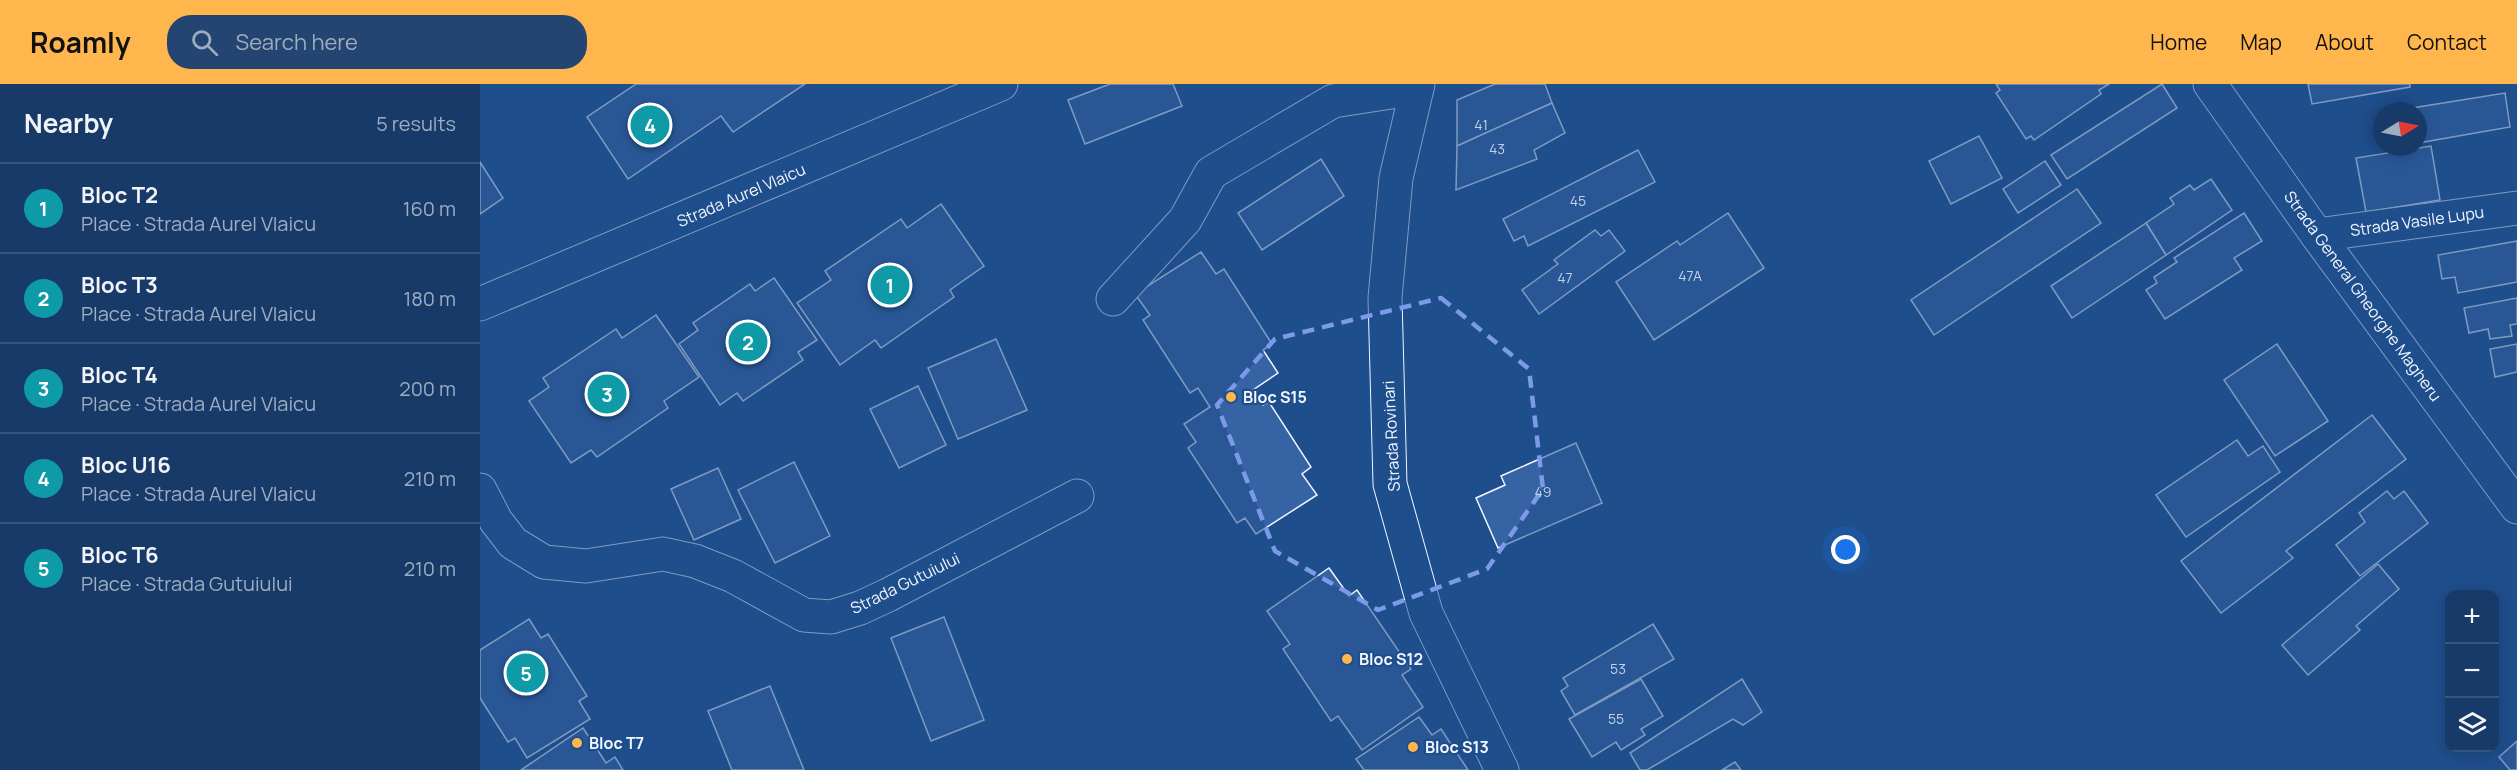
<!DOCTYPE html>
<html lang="en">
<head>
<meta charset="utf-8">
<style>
	:root { --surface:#173a69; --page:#244571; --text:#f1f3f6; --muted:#9eadc0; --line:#36547d; --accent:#ffb74d }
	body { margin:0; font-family:Manrope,sans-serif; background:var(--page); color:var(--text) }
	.controls { position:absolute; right:18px; bottom:18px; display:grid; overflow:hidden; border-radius:12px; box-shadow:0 3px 15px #0003 }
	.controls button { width:54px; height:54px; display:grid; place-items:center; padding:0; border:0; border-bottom:2px solid var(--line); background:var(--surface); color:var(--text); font:30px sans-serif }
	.compass { position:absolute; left:1893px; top:18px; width:54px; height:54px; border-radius:50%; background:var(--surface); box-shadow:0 3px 15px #0003; rotate:80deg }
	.you { position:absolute; left:1366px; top:466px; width:21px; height:21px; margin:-15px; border:4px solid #fff; border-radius:50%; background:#1a73e8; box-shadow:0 0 0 9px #1a73e833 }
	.badge { display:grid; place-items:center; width:39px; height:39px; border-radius:50%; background:var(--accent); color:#fff; font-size:20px; font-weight:700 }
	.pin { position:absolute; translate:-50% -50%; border:3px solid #fff; box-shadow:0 2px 6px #0006 }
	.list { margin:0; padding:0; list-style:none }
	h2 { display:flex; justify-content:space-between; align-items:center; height:78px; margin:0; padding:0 24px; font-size:26px }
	h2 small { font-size:20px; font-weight:400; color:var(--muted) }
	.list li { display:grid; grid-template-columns:39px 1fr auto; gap:18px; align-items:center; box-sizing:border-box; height:90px; padding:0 24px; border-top:2px solid var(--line) }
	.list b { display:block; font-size:22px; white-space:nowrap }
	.list p { margin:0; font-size:20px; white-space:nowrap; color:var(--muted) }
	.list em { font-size:20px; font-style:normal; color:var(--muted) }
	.icon { flex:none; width:33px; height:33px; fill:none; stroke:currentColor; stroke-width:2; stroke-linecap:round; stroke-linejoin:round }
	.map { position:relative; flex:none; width:2037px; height:686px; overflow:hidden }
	header { display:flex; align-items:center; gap:36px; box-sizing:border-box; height:84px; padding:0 30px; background:var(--accent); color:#111 }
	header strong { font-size:28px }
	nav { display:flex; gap:33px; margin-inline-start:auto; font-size:21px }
	.search { width:420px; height:54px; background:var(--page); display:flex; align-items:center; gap:15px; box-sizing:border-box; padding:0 21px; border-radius:24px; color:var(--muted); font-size:22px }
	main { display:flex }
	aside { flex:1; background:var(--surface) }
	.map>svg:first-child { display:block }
</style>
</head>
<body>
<header>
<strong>Roamly</strong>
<div class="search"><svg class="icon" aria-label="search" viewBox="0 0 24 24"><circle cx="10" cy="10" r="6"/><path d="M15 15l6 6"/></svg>Search here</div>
<nav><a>Home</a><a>Map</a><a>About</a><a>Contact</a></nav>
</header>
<main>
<aside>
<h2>Nearby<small>5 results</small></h2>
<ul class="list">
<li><span class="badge" style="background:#0f9aa8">1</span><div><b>Bloc T2</b><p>Place · Strada Aurel Vlaicu</p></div><em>160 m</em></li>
<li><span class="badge" style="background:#0f9aa8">2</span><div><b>Bloc T3</b><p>Place · Strada Aurel Vlaicu</p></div><em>180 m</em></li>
<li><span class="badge" style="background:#0f9aa8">3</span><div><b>Bloc T4</b><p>Place · Strada Aurel Vlaicu</p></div><em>200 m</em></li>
<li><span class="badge" style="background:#0f9aa8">4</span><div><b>Bloc U16</b><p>Place · Strada Aurel Vlaicu</p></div><em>210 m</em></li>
<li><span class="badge" style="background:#0f9aa8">5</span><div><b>Bloc T6</b><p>Place · Strada Gutuiului</p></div><em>210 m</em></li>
</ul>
</aside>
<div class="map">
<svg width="2037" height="686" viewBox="0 0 2037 686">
	<rect width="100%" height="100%" fill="#1f4e8c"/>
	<g fill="#3563a3" stroke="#f2f6ff" stroke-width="1.5">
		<polygon points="156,0 325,0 253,48 241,32 148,95 107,33"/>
		<polygon points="630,0 693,0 702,22 605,60 588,16"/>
		<polygon points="1015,0 1065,0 1072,19 977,62 977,16"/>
		<polygon points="1516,0 1629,0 1619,6 1621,10 1554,56 1551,52 1546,55 1516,9 1520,6"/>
		<polygon points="1682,0 1697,24 1587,95 1571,71"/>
		<polygon points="1828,0 1930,0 1930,3 1832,20"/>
		<polygon points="2025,9 2030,43 1938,59 1938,27 1926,27 1926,25"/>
		<polygon points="1072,19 1085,49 1054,66 1057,75 976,106 977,62"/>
		<polygon points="1499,52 1522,94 1471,120 1449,77"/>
		<polygon points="1951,62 1960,116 1886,128 1876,74"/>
		<polygon points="1158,66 1175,98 1048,162 1044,152 1034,157 1023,135"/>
		<polygon points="841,75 864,112 782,166 758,129"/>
		<polygon points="1565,77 1581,101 1538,129 1523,105"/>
		<polygon points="0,78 23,114 0,130"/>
		<polygon points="1731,95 1752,126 1686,171 1666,139 1694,120 1690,114 1710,101 1714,106"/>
		<polygon points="1597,105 1621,139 1454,251 1431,216"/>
		<polygon points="461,120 504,182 470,206 474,213 401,264 395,256 360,281 317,219 351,196 345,187 421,135 427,144"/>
		<polygon points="1248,129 1284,184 1174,256 1136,198 1197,157 1200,161"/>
		<polygon points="1764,129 1782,157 1754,174 1762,186 1685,235 1666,206 1677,199 1674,193 1697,178 1694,174"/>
		<polygon points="1666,139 1686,171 1592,234 1571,202"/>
		<polygon points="1115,146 1121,152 1129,146 1145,167 1059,230 1042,206 1078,180 1074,176"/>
		<polygon points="2037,157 2037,198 1978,209 1975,193 1962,195 1958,171"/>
		<polygon points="721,168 736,190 744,185 792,260 783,266 798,289 773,306 783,321 789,318 831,383 822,390 837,411 776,450 765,434 757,439 708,364 716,358 704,340 730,323 718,304 710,309 663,236 670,231 655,210"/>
		<polygon points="294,194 337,256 318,268 323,276 263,317 257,309 240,321 199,260 218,246 213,239 270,200 275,207"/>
		<polygon points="2037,214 2037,240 2030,241 2032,252 2010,255 2008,245 1989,249 1984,224"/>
		<polygon points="176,231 219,293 184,317 188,324 117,373 111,366 91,379 49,317 69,303 63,294 136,245 142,254"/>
		<polygon points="516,255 547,326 478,355 448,284"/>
		<polygon points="1797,260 1848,337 1795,372 1744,296"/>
		<polygon points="2037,260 2037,288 2015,293 2010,265"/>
		<polygon points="438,302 466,361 419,384 390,325"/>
		<polygon points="1892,331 1926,375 1806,467 1813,474 1741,529 1701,477"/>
		<polygon points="1757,356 1768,372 1783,362 1800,388 1706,453 1676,411"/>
		<polygon points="1096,359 1122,419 1018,464 996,414 1025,401 1021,392"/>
		<polygon points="314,378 350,452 295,479 258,406"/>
		<polygon points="238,384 261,435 214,456 191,405"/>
		<polygon points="1907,407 1914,415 1924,407 1948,439 1880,492 1856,461 1885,438 1879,429"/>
		<polygon points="1898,480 1919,505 1876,542 1880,546 1828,591 1802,561"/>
		<polygon points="849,484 869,512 877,506 931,585 922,591 943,623 882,666 858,632 851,637 803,565 810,560 787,527"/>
		<polygon points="464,533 504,636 451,657 411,554"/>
		<polygon points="49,535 61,554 68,550 107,612 99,617 110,635 47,674 35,654 28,658 0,614 0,566"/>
		<polygon points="1173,540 1194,575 1095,631 1081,607 1088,602 1083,594"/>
		<polygon points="1161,595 1183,632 1161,645 1165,651 1141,666 1136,658 1112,673 1089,635"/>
		<polygon points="1262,595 1282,628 1263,641 1253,635 1167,686 1160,686 1150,669"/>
		<polygon points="290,602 324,686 252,686 228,627"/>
		<polygon points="939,633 952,651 961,645 988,686 884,686 876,675"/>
		<polygon points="103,644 126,679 135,673 143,686 41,686"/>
		<polygon points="2037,657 2037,686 2030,686 2019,673"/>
		<polygon points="1255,678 1261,686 1242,686"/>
	</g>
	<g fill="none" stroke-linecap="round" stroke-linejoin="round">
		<g stroke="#f2f6ff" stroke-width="35">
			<g id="minor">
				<polyline points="938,0 916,94 905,214 910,400 946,529 1022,686"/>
				<polyline points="1730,0 1837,151 2037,423"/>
				<polyline points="1837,151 2037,124"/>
				<polyline points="633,215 705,136 731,89 853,17 937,4"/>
				<polyline points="0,220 521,0"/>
				<polyline points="0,406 16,437 33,459 64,478 106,482 183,470 215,477 253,492 324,531 351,533 380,524 408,511 597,412"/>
			</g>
		</g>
		<use href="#minor" stroke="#1f4e8c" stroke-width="33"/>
	</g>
	<path d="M0 0H2037V686H0ZM961 214 1049 285 1063 405 1007 485 898 526 795 467 737 321 795 255Z" fill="#1f4e8c" fill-opacity=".55" fill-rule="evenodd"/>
	<path fill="none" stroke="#7d9aea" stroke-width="4.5" stroke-dasharray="12 8" stroke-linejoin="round" d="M961 214 1049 285 1063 405 1007 485 898 526 795 467 737 321 795 255Z"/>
	<g fill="#ffb74d" stroke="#1f4e8c" stroke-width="2">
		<circle cx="751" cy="313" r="6"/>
		<circle cx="867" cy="575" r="6"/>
		<circle cx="97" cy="659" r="6"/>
		<circle cx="933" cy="663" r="6"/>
	</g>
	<g text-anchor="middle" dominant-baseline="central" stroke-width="4.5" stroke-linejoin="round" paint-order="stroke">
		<g font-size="14" fill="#c3d1e8">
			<text x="1001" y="40">41</text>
			<text x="1017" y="64">43</text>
			<text x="1098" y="116">45</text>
			<text x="1210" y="191">47A</text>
			<text x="1085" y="193">47</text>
			<text x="1063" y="407">49</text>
			<text x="1138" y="584">53</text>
			<text x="1136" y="634">55</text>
		</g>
		<g font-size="16" fill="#f2f6ff" stroke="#1f4e8c">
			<text transform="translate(261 111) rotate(-23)">Strada Aurel Vlaicu</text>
			<text transform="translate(1937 137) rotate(-8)">Strada Vasile Lupu</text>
			<text transform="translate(1883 212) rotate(54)">Strada General Gheorghe Magheru</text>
			<text transform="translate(911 352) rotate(-93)">Strada Rovinari</text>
			<text transform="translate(425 499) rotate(-26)">Strada Gutuiului</text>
		</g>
		<g font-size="16" font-weight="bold" fill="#f2f6ff" stroke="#1f4e8c" text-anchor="start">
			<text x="763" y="313">Bloc S15</text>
			<text x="879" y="575">Bloc S12</text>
			<text x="109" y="659">Bloc T7</text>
			<text x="945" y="663">Bloc S13</text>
		</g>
	</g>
</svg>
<div class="controls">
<button>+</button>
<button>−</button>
<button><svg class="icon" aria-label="layers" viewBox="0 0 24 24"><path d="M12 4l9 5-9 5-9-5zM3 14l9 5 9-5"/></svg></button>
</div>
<svg class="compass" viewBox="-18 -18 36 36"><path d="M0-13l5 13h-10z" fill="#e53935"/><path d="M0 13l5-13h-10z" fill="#9eadc0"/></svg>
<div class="you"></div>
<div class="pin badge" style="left:410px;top:201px;background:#0f9aa8">1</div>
<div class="pin badge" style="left:268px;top:258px;background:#0f9aa8">2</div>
<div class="pin badge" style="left:127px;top:310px;background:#0f9aa8">3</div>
<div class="pin badge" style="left:170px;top:41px;background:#0f9aa8">4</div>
<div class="pin badge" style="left:46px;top:589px;background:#0f9aa8">5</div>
</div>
</main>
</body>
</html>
